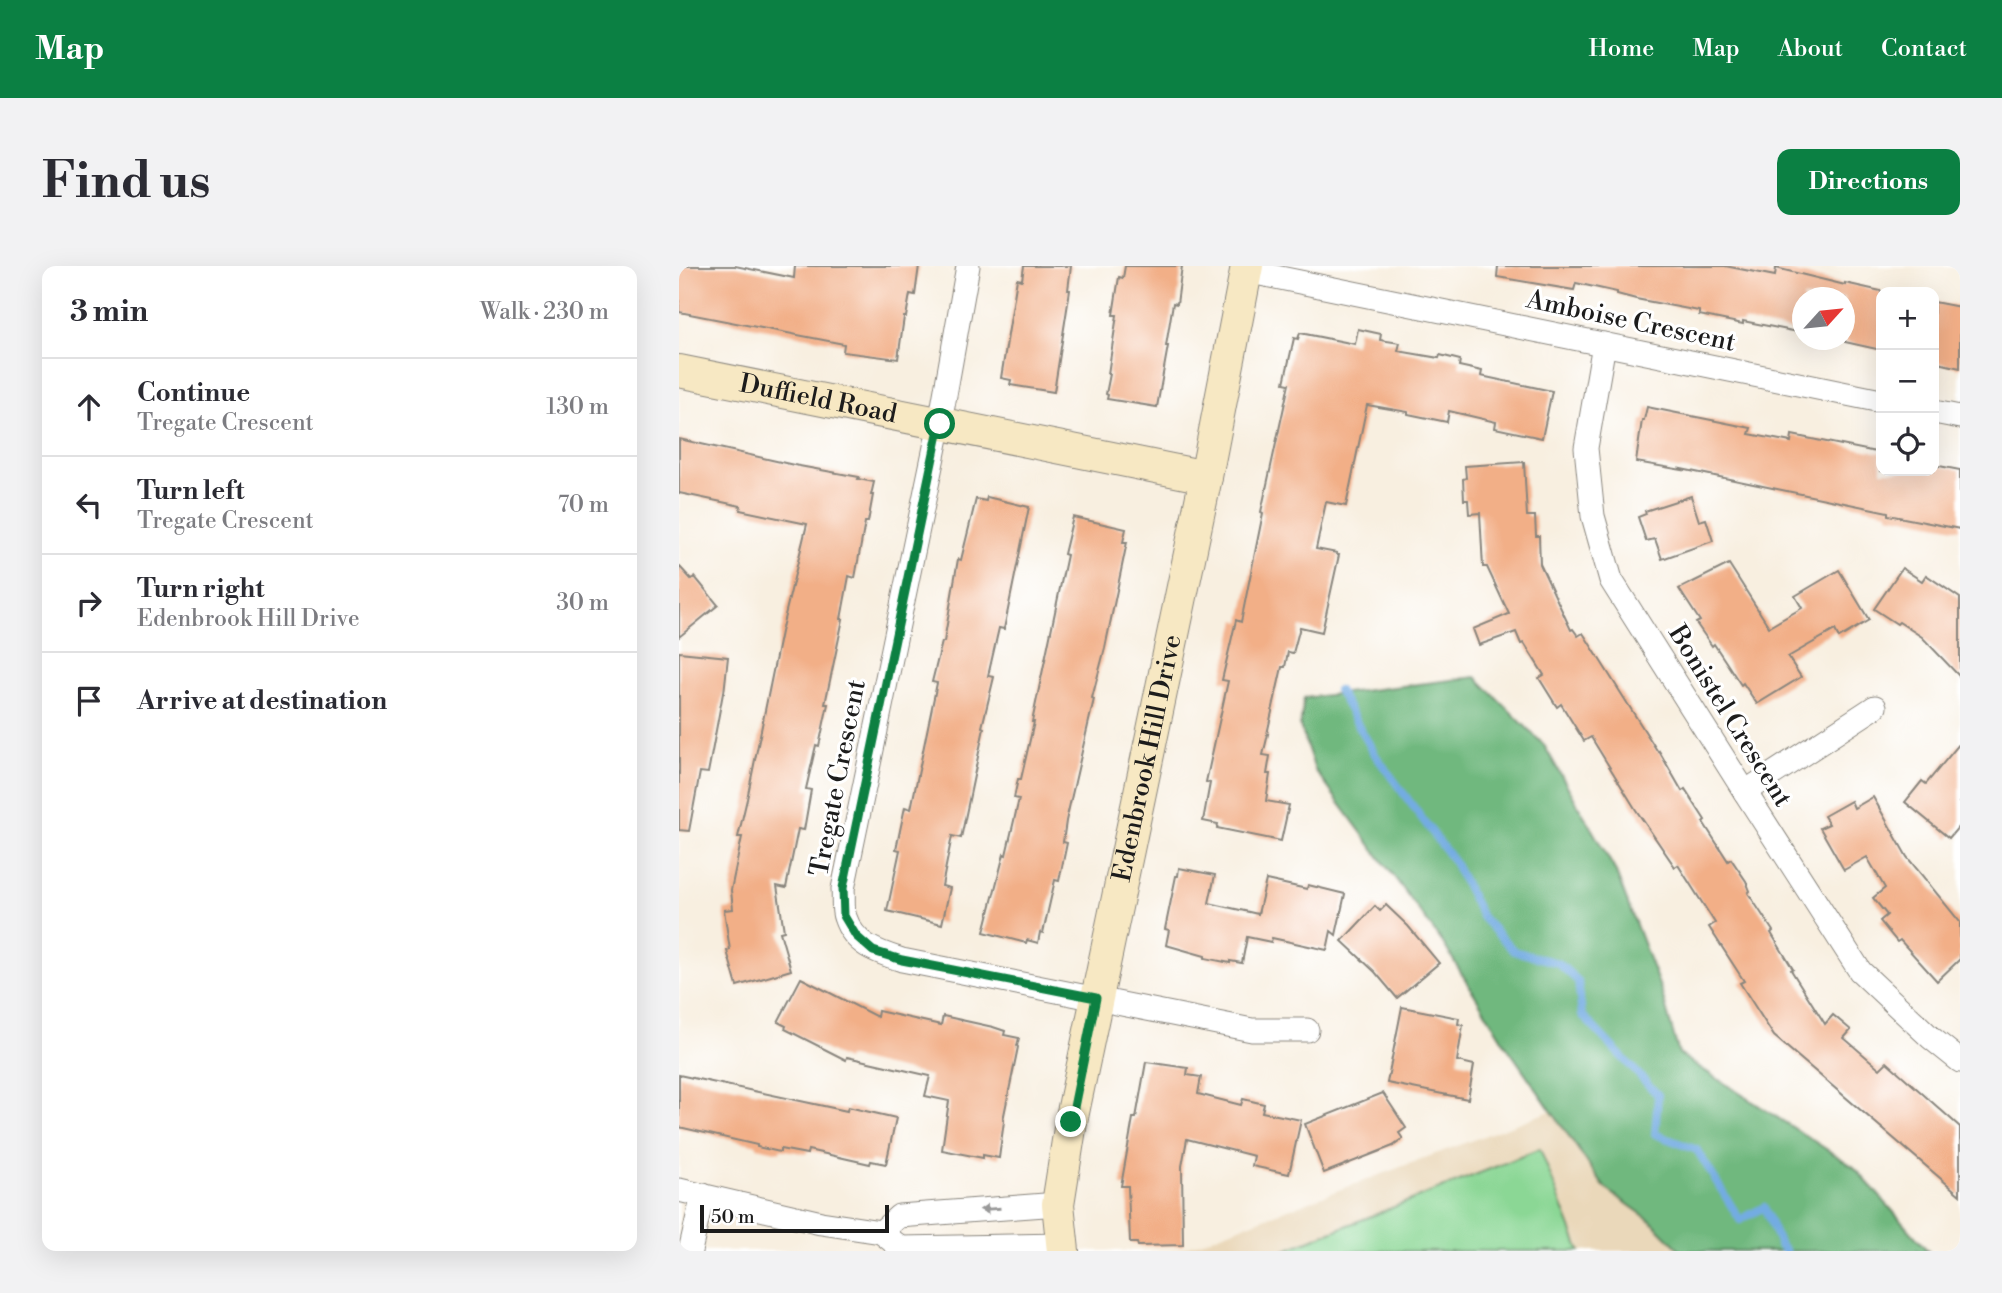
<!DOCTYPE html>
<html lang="en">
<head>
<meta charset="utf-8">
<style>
	:root { --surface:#fff; --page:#f2f2f3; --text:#2b2b33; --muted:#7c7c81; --line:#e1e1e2; --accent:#0b8043 }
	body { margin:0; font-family:"Libre Bodoni",serif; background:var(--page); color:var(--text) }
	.controls { position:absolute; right:21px; top:21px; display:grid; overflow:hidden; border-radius:14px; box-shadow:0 7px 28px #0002 }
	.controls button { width:63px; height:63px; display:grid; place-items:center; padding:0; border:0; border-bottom:2px solid var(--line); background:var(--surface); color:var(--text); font:35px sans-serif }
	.compass { position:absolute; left:1113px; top:21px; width:63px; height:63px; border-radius:50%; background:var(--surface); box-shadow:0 7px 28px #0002; rotate:63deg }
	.scale { position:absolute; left:21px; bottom:18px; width:189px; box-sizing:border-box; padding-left:7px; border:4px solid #1c1c1c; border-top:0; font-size:19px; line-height:24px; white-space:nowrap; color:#1c1c1c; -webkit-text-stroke:5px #fff; paint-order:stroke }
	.stop { position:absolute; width:21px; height:21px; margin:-16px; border:5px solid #0b8043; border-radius:50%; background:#fff }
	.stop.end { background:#0b8043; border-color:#fff; box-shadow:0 2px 7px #0008 }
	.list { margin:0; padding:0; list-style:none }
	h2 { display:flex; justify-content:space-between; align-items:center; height:91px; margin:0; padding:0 28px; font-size:30px }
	h2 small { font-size:23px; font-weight:400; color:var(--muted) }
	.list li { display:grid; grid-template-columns:46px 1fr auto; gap:21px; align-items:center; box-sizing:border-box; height:98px; padding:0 28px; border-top:2px solid var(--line) }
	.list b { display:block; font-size:26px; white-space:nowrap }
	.list p { margin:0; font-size:23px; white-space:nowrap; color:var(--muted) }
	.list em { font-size:23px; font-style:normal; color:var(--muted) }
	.icon { flex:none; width:38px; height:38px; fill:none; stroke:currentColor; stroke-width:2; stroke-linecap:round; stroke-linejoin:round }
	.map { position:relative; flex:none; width:1281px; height:985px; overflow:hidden; border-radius:14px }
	header { display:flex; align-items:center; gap:42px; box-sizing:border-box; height:98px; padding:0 35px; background:var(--accent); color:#fff }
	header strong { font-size:33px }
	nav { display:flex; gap:38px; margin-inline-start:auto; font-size:24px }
	.intro { display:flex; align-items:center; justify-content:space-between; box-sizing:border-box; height:168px; padding:0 42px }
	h1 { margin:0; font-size:49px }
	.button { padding:18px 32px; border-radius:14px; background:var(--accent); color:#fff; font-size:24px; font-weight:700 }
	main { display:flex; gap:42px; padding:0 42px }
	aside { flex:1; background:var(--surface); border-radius:14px; box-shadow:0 7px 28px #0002 }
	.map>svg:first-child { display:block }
</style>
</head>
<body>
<header>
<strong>Map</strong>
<nav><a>Home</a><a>Map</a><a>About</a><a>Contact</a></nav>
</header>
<div class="intro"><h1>Find us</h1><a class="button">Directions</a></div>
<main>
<aside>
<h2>3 min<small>Walk · 230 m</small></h2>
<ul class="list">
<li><svg class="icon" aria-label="ahead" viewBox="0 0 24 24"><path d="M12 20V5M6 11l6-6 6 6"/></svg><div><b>Continue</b><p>Tregate Crescent</p></div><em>130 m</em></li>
<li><svg class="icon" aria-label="left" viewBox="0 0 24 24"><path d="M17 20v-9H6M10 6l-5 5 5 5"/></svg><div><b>Turn left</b><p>Tregate Crescent</p></div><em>70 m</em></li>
<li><svg class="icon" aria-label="right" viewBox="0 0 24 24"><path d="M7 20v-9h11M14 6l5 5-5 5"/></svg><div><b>Turn right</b><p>Edenbrook Hill Drive</p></div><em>30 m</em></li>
<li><svg class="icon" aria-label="arrive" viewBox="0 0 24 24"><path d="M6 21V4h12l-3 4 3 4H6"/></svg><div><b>Arrive at destination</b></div></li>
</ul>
</aside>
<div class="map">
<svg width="1281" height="985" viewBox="0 0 1281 985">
	<rect width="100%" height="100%" fill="#fff"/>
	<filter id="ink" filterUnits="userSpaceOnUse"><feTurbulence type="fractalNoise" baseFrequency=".0143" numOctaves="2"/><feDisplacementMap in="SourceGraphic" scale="14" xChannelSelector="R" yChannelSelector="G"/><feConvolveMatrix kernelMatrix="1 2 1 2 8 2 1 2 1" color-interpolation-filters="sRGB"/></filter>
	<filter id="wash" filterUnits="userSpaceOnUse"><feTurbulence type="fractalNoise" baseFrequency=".00686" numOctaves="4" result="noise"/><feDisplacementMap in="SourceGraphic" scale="28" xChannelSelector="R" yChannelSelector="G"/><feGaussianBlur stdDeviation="1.57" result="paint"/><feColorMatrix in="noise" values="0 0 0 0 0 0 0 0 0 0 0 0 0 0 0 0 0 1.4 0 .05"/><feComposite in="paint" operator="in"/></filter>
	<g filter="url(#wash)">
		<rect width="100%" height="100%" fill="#f8efe0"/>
		<polygon fill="#ead8ba" points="877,843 1017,985 497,985"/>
		<polygon fill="#8bd795" stroke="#547a58" stroke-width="2" points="861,883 901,985 604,985"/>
		<polygon fill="#70b87e" stroke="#466a4d" stroke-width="2" points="797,411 865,479 936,604 982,724 1000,788 1175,901 1249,985 1002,985 971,954 926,922 826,778 764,677 636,504 621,460 625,432"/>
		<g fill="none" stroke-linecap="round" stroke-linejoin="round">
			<polyline stroke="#73ace2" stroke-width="8" points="659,424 697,490 775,596 803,651 835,685 879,697 899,715 903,749 979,829 976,868 1018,884 1061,954 1085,941 1101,979 1107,985"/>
		</g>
		<g id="blocks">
			<g fill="#f2af87">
				<polygon points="0,0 56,0 115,12 116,0 240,0 236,29 231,28 227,51 225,51 219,93 164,86 165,78 0,46"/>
				<polygon points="345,0 392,0 389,24 391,24 375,126 331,119 332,114 322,112 338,13 343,14"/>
				<polygon points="446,0 503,0 498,38 494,37 487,80 489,80 478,141 428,133 429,129 427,128 431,108 429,108 438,49 434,49 440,11 444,12"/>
				<polygon points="819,0 1046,0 1096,10 1097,2 1166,19 1166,17 1202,25 1202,84 1166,76 1166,32 1124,32 1124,67 1064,55 1064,58 1020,49 1020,45 957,33 938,28 938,26 897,17 895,24 818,11"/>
				<polygon points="1255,36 1281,41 1281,102 1255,96"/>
				<polygon points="679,63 702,68 701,74 721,77 719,85 760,92 761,89 781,94 780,100 803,105 802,110 873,125 863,172 816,162 817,156 770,145 768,156 729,148 729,146 688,139 667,240 647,236 637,283 658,287 658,289 660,289 643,366 621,361 614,387 609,386 606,401 603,401 588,468 589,468 584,489 591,490 588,508 591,508 587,535 610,539 602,575 538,562 539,558 524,555 531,517 527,516 549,415 543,414 557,354 562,356 584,247 582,246 610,118 605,117 615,72 619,73 621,67 676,78"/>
				<polygon points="968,141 1072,162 1070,168 1112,176 1113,169 1202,187 1202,205 1255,205 1255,199 1281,204 1281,263 1209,249 1209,246 1002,203 1003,204 957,196 963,154 965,154"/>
				<polygon points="0,173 115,199 180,211 179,213 195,216 192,229 194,229 189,256 186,256 176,312 170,310 162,353 164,353 146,438 149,438 140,480 137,479 127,523 132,524 125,564 119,563 107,622 98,620 105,665 101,666 112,704 58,720 48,685 51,684 45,644 54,643 52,624 63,571 59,571 68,533 102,366 128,258 61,244 62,240 0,227"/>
				<polygon points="845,196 848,250 856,250 857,270 860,270 861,298 892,364 894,363 899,370 904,367 979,486 980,485 1003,525 1006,523 1026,554 1024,556 1049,595 1052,593 1067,615 1071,625 1069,627 1094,665 1092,667 1114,703 1112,704 1146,758 1154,749 1172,764 1165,772 1201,803 1208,796 1281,861 1281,929 1095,770 1061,717 1065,715 1030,661 1036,657 999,599 996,601 957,544 912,471 905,475 882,438 878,441 860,412 865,409 845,377 842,378 837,366 800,379 794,363 830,348 808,301 804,301 801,247 790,248 789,234 785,234 784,213 787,212 786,200"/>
				<polygon points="1012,230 1020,255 1027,253 1034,275 983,293 976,273 967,275 959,251 967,248 966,245"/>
				<polygon points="308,231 350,241 325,363 320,362 309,410 315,411 303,461 305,462 282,572 273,570 263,620 271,622 263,658 208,645 221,584 217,583 226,541 232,543 258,417 253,416 263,376 265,376 279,293 282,294 297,233 307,235"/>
				<polygon points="394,251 447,263 444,276 448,276 426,382 413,432 415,433 387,555 384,576 388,577 380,615 376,614 364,667 361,666 359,677 348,674 347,677 305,666 325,588 327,589 340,533 335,532 339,513 342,513 355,456 353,456 381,322 388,289 385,288"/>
				<polygon points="1050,298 1090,361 1123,342 1116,330 1160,304 1190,354 1160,372 1156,364 1109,391 1122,411 1078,438 1064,417 1062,419 1035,378 1033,380 1017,357 1021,355 1000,323"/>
				<polygon points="0,300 12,313 16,311 39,339 0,371"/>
				<polygon points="1223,302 1243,315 1247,309 1281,332 1281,411 1243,371 1220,356 1218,358 1195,343"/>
				<polygon points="0,386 49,391 45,427 44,427 29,507 21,506 10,565 0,564"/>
				<polygon points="1281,477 1281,559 1270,572 1226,536 1243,515 1247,518"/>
				<polygon points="1194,531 1228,591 1281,656 1281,693 1258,715 1221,674 1218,676 1201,655 1208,649 1194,632 1206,622 1188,591 1165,604 1141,562 1150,558 1145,550 1172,535 1175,542"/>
				<polygon points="500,602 536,609 530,637 579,648 587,614 628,623 629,619 666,628 657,669 652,665 648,684 593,672 592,676 568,671 563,697 551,695 551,697 526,692 526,690 487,679 490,664 486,663 497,610 499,610"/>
				<polygon points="707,639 729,660 760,697 718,732 696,706 663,675 696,640 701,645"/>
				<polygon points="122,712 198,751 199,745 262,759 264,750 314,761 326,765 325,769 340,772 338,780 339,781 324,854 325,855 320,892 304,889 304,892 263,884 270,835 246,830 251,810 168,791 167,794 106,763 107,760 99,756"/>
				<polygon points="723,741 780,752 779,758 784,759 778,795 795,799 789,833 708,817"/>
				<polygon points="467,796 509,802 508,809 522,811 519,828 562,839 564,833 585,838 583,846 622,854 610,908 573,900 575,890 508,873 503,900 504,979 459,980 458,977 451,977 449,920 442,920 454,852 457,852"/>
				<polygon points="0,809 168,845 169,841 217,852 207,898 192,895 191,898 129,884 128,888 101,883 101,886 78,881 78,879 0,861"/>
				<polygon points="704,827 727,862 720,867 724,873 714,880 645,907 626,858"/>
			</g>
		</g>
	</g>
	<g filter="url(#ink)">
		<use href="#blocks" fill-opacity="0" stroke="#8a867e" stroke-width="2"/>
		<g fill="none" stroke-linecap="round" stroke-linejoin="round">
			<g stroke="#8a867e" stroke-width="25">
				<g id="street">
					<path d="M289 0 261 157 164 623C165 631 163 643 166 651 175 679 198 686 223 694L573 764H628"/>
					<polyline points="567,5 1202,135"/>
					<polyline points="925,78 907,182 914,250 932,314 1066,526 1181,705 1251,771 1281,795"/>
					<polyline points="1255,146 1281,151"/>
					<polyline points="1066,526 1196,441"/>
					<polyline points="0,924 142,957 202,966 222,982 383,979"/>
					<polyline points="202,966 220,950 379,938"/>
					<polyline points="11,985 24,929"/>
				</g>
			</g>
			<g stroke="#8a867e" stroke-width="34">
				<g id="secondary">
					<path id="s1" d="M0 105 527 211"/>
					<path id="s2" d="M384 985 379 938 392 856 527 211 568 0"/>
				</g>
			</g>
			<use href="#street" stroke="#fff" stroke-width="23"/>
			<use href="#secondary" stroke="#f7e8c3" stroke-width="32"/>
		</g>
		<defs><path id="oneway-solid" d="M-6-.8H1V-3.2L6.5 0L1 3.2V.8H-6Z" transform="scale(1.75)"/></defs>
		<use fill="#999" href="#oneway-solid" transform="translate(311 943) rotate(176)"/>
	</g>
	<g fill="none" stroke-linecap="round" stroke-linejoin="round" filter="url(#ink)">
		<polyline stroke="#0b8043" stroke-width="9" points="261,158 164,622 165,650 177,670 194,685 223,694 417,732 392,856"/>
	</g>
	<g text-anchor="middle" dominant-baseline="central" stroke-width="6" stroke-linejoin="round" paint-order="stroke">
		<g font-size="26" fill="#1c1c1c" stroke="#fff">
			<text transform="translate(952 55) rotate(12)">Amboise Crescent</text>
			<text stroke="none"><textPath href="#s1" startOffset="142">Duffield Road</textPath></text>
			<text transform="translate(1051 450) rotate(58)">Bonistel Crescent</text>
			<text stroke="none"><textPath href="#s2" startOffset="502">Edenbrook Hill Drive</textPath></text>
			<text transform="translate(159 512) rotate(-79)">Tregate Crescent</text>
		</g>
	</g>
</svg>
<div class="controls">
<button>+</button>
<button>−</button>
<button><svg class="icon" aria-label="locate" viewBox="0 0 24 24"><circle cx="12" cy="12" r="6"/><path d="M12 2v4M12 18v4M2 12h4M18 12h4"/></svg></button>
</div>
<svg class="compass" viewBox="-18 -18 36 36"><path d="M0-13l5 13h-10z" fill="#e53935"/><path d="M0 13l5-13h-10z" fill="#7c7c81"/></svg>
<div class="scale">50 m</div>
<div class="stop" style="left:261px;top:158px"></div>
<div class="stop end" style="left:392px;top:856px"></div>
</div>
</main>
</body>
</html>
